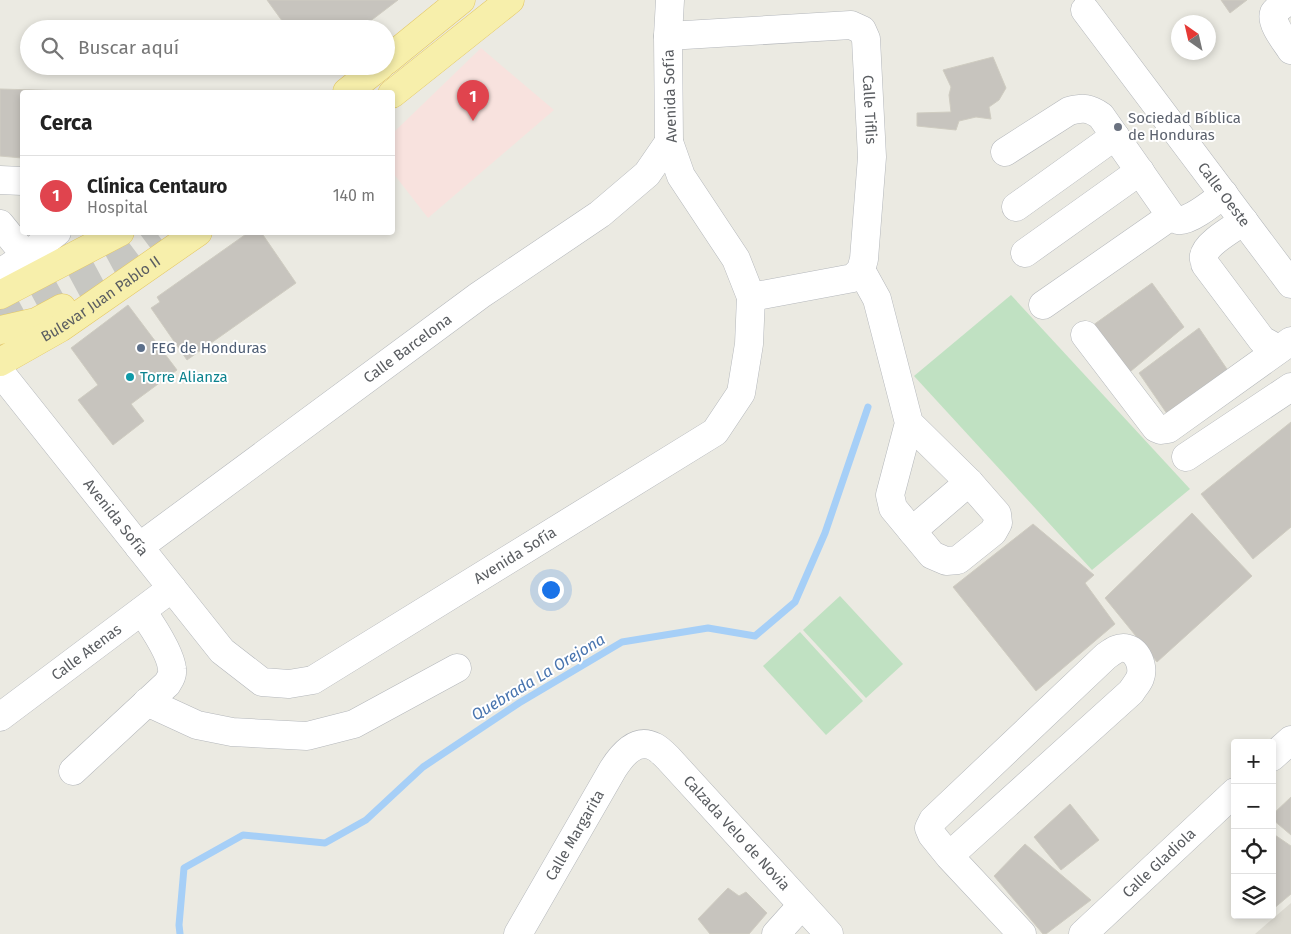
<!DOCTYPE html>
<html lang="es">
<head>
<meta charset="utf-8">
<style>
	:root { --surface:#fff; --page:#f2f2f2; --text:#222; --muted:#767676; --line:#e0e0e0; --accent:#d94f3a }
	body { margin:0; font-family:"Fira Sans",sans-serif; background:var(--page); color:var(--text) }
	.controls { position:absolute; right:15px; bottom:15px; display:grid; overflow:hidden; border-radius:5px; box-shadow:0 2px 8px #0003 }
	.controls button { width:45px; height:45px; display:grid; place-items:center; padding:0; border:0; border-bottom:1px solid var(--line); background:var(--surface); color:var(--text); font:25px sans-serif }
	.compass { position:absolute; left:1171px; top:15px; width:45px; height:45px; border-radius:50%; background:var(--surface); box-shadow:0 2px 8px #0003; rotate:326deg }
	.you { position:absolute; left:550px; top:589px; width:18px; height:18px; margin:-12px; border:4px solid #fff; border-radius:50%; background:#1a73e8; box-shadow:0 0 0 8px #1a73e833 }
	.badge { display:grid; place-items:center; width:32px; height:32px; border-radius:50%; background:var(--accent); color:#fff; font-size:16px; font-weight:700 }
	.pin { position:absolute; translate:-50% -41px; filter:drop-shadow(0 1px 2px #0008) }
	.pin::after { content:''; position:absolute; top:26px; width:18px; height:15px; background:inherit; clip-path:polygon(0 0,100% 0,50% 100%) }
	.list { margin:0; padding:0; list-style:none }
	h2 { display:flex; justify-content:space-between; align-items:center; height:65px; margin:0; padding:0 20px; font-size:21px }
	h2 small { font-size:16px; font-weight:400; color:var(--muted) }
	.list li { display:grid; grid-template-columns:32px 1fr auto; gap:15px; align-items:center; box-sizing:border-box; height:80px; padding:0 20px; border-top:1px solid var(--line) }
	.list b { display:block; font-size:19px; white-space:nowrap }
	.list p { margin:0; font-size:16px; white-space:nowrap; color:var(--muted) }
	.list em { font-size:16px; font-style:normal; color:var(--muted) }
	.icon { flex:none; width:28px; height:28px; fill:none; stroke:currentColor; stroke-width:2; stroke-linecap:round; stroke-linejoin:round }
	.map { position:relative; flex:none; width:1291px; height:934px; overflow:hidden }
	.search { position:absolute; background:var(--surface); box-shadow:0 2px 8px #0003; left:20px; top:20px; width:375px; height:55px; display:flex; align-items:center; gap:12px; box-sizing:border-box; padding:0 18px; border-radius:28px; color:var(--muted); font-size:19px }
	.panel { position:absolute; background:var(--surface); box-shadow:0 2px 8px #0003; left:20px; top:90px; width:375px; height:145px; border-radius:5px }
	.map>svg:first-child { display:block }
</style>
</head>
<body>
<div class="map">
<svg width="1291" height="934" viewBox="0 0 1291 934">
	<rect width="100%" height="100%" fill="#ebeae2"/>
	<polygon fill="#dbd9d0" points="1291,903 1291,934 1255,934"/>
	<polygon fill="#f8e2de" points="481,48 554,110 428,218 393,173 393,133"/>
	<g fill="#c0e1c2">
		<polygon points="1011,295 1190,489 1092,570 914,376"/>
		<polygon points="840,596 903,664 866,698 803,630"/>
		<polygon points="800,632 863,701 826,735 763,666"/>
	</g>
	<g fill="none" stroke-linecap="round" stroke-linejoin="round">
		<polyline stroke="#a6cff7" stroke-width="7" points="180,934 179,925 184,868 243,835 325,843 366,820 423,767 519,703 622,642 708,628 755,636 795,602 825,533 868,407"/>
	</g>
	<g fill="#c7c4be" stroke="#cfccc1">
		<polygon points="267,0 398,0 360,29 288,29"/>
		<polygon points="1221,0 1247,0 1230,13"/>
		<polygon points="993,57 1006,88 999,100 989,107 991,119 976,117 959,121 956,130 917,126 917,113 951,112 949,95 951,87 943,70"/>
		<polygon points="0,89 107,92 22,92 22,158 0,156"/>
		<polygon points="249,232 261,232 296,283 187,360 151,308 160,302 157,297"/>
		<polygon points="1152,283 1184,327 1125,376 1089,328"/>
		<polygon points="128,305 177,370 131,404 144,421 113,445 78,400 98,385 71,348"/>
		<polygon points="1199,328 1231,375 1172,421 1139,373"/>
		<polygon points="1291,422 1291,527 1253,559 1201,494"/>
		<polygon points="1192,513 1252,576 1157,662 1105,598"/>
		<polygon points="1033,524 1094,575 1085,583 1115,624 1036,691 953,587"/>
		<polygon points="1291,797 1291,835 1272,819 1272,815"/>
		<polygon points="1070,804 1099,840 1061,870 1034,837"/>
		<polygon points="1272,833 1291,846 1291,894 1272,910"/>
		<polygon points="1025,844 1091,900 1046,934 1043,934 994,876"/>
		<polygon points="728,888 739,896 746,892 767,913 749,934 710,934 698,919"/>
	</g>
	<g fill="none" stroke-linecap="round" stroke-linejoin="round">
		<polyline stroke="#c7c7c2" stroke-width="28" stroke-dasharray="28 14" stroke-linecap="butt" points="0,325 115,263 156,232"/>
		<g stroke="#b4b7bb" stroke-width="29">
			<g id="minor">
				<path d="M1290 0C1286 3 1277 8 1274 13 1270 23 1286 42 1291 50"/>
				<path id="s1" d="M1085 10 1291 284"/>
				<path id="s2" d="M668 36 851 25 862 30 866 39 872 157 864 259 861 270 853 278 751 297"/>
				<path d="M1005 152 1069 111C1083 107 1090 108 1101 116L1171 216C1173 217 1175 219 1178 220 1188 223 1215 201 1224 194"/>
				<polyline points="0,180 22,181"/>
				<polyline points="1016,207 1115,136"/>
				<path d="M1244 221C1234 228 1205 244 1204 256 1203 257 1205 263 1205 264L1262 340 1278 349"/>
				<polyline points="0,224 26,256"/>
				<polyline points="1025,253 1140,171"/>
				<polyline points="861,270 877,299 909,423 890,495 893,508 932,555 946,561 958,560 993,532 998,523 997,514 969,482 909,423"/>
				<polyline points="0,273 26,256 57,232"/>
				<polyline points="1043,305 1171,216"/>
				<polyline points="1085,335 1156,428 1161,430 1168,429 1291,341"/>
				<path id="s3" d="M0 372 222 651 262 682 289 684 313 680 715 432 741 393 749 344 751 297 736 259 681 176 669 142 668 36 670 0"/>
				<polyline points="1186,457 1291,387"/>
				<polyline points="912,531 969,482"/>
				<path id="s4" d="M139 547 480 295 600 214 647 174 669 142"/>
				<polyline points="147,702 197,725 232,732 307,736 354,724 457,668"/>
				<path id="s5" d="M0 717 172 588"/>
				<polyline points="1272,757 1291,740"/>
				<path d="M73 771 167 684C170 679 173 675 172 669 171 654 151 624 142 611"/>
				<path d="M949 856 1131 692C1134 687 1138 683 1140 678 1144 667 1138 650 1125 648 1118 647 1112 652 1106 656L933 820 929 828 932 835 949 856 1022 934"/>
				<path id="s6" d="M518 934 613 769C622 755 636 737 655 747 659 749 664 754 668 758L829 934"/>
				<polyline points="776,934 802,905"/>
				<path id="s7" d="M1083 934 1235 792"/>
			</g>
		</g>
		<g stroke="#e4c762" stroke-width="29">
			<g id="major">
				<polyline points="386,61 461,0"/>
				<polyline points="347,92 380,66"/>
				<polyline points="392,94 510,0"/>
				<polyline points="0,295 120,232"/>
				<polyline points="0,330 36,322 62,308"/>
				<path id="s8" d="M0 362 60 328 198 232"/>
			</g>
		</g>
		<use href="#minor" stroke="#fff" stroke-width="28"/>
		<use href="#major" stroke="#f7efab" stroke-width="28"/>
	</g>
	<circle fill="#6b7280" stroke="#fff" stroke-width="2" cx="1118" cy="127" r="5"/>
	<circle fill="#5c6f8a" stroke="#fff" stroke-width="2" cx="141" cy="348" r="5"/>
	<circle fill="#0f9aa8" stroke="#fff" stroke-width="2" cx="130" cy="377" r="5"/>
	<g text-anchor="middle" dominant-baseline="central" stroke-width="4" stroke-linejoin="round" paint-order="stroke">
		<g font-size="15" fill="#5a5d61" stroke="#fff">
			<text transform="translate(670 96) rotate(-92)">Avenida Sofía</text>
			<text stroke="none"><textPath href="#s2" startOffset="276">Calle Tiflis</textPath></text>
			<text stroke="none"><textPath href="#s1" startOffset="231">Calle Oeste</textPath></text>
			<text stroke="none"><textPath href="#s8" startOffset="119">Bulevar Juan Pablo II</textPath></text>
			<text stroke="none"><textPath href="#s4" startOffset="334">Calle Barcelona</textPath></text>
			<text stroke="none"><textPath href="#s3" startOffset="186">Avenida Sofía</textPath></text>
			<text stroke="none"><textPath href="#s3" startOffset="696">Avenida Sofía</textPath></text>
			<text stroke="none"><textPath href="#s5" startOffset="108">Calle Atenas</textPath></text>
			<text stroke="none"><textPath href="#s6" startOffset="362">Calzada Velo de Novia</textPath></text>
			<text stroke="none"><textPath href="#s6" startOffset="114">Calle Margarita</textPath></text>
			<text stroke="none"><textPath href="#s7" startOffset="104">Calle Gladiola</textPath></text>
		</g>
		<g font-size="15" fill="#5b616d" stroke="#fff" text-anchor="start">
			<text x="1128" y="118">Sociedad Bíblica<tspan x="1128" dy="17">de Honduras</tspan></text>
		</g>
		<g font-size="15" fill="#4e5e75" stroke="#fff" text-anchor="start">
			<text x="151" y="348">FEG de Honduras</text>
		</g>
		<g font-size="15" fill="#0d838f" stroke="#fff" text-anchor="start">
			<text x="140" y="377">Torre Alianza</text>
		</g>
		<g font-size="16" font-style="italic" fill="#4975af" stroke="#fff">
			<text transform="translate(538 677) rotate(-31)">Quebrada La Orejona</text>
		</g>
	</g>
</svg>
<div class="controls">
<button>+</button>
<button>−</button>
<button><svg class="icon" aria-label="locate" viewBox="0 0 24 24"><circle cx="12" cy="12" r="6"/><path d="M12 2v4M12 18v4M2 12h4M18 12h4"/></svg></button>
<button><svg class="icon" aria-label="layers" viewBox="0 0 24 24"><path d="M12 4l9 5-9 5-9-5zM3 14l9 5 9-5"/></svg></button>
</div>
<svg class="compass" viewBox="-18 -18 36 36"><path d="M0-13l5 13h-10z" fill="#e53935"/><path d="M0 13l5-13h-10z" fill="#767676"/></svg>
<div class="you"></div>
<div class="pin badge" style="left:473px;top:121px;background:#e0444e">1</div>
<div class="search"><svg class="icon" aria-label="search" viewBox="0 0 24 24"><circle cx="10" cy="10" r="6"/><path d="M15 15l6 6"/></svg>Buscar aquí</div>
<section class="panel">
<h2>Cerca<small></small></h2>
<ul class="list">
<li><span class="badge" style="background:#e0444e">1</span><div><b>Clínica Centauro</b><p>Hospital</p></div><em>140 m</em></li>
</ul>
</section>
</div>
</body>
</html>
